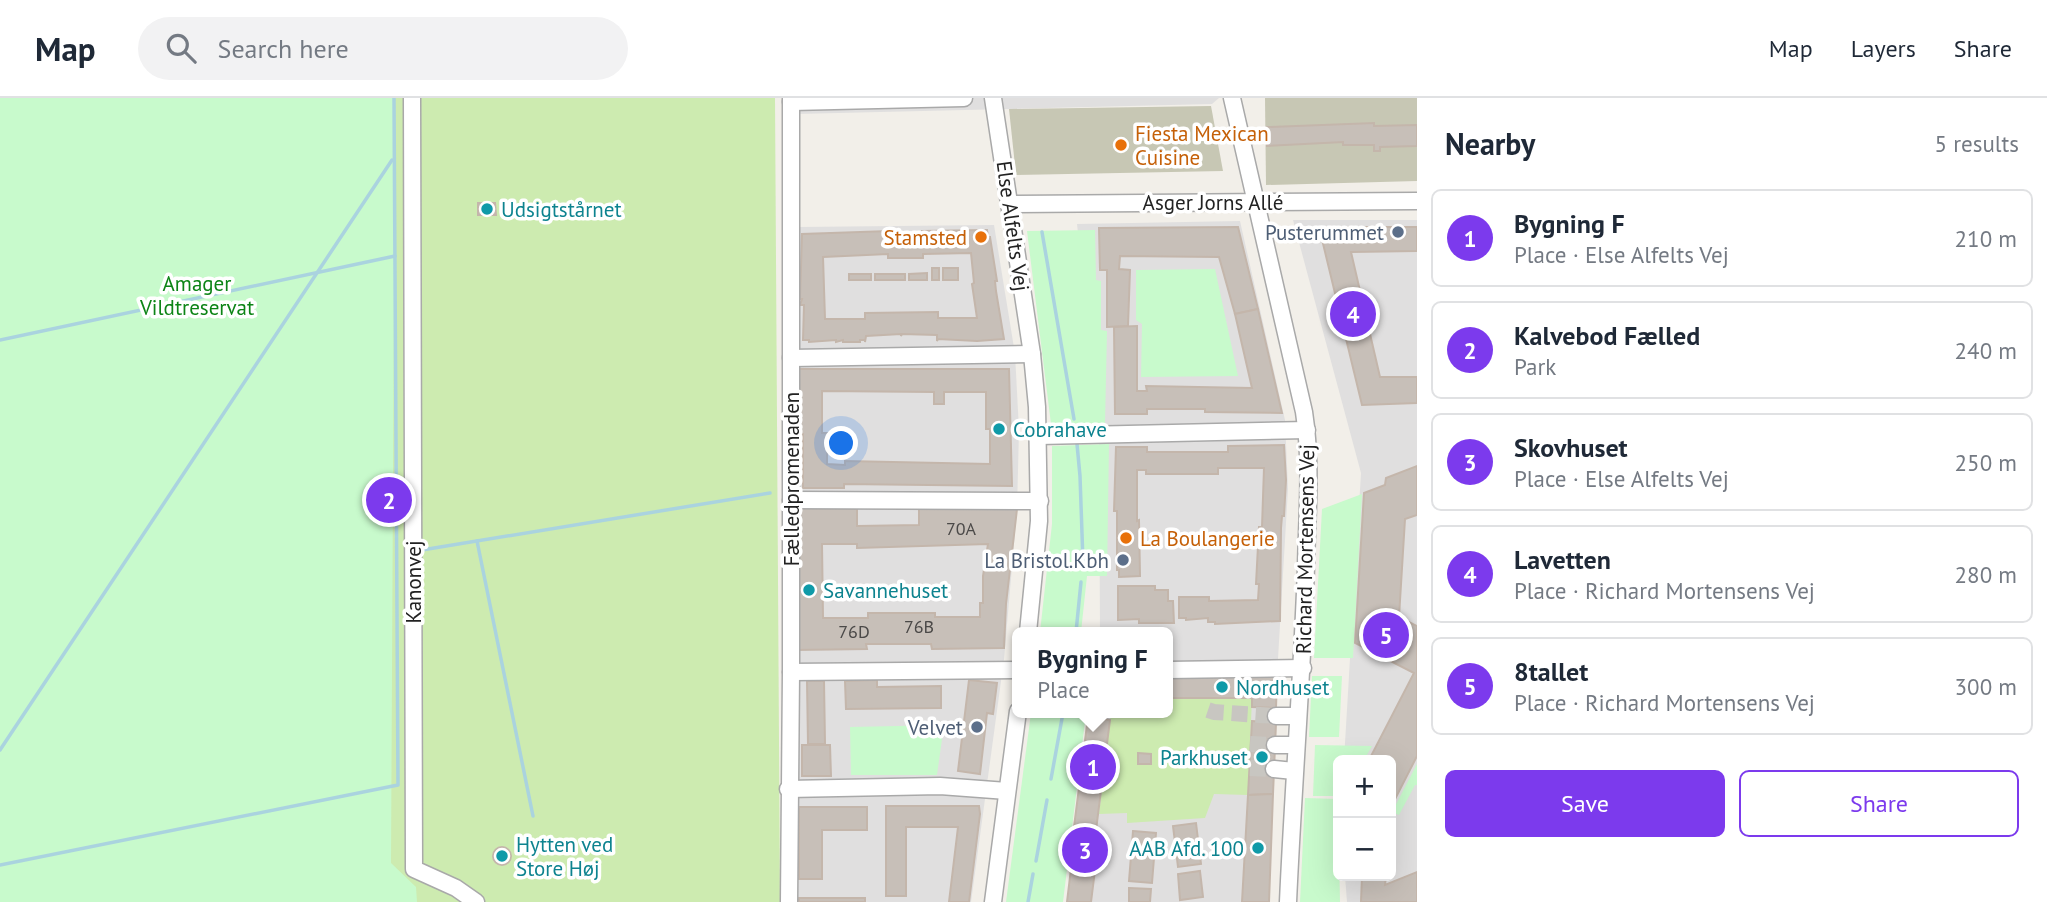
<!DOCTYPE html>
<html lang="en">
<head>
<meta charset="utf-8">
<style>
	:root { --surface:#fff; --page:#f2f2f3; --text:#1f2937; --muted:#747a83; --line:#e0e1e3; --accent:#7c3aed }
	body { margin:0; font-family:"PT Sans",sans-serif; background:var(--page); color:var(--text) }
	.controls { position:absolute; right:21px; bottom:21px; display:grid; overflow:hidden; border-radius:10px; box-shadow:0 7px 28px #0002 }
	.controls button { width:63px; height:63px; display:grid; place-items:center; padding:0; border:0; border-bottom:2px solid var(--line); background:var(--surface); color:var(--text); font:35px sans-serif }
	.you { position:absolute; left:842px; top:346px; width:24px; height:24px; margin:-18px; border:5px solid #fff; border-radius:50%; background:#1a73e8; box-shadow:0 0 0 10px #1a73e833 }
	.badge { display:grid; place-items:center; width:46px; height:46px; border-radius:50%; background:var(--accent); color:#fff; font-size:23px; font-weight:700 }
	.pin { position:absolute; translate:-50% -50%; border:4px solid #fff; box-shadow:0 2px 7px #0006 }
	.popup { position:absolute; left:1012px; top:529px; width:161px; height:91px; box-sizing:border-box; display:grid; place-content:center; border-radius:10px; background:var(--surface); filter:drop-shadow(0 2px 5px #0005); font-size:23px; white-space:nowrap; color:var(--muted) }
	.popup b { font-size:26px; color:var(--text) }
	.popup::after { content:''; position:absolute; left:50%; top:100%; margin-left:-14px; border:14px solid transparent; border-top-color:var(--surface) }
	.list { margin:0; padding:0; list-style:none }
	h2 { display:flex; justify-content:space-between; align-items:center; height:91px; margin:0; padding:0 28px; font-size:30px }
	h2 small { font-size:23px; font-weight:400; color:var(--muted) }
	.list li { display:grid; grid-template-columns:46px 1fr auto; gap:21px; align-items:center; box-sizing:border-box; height:98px; margin:0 14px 14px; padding:0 14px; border:2px solid var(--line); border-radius:10px }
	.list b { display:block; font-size:26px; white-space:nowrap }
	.list p { margin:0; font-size:23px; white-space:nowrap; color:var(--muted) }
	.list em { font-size:23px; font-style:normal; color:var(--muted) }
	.actions { display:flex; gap:14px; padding:21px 28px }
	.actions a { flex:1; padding:16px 0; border:2px solid var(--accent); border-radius:10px; text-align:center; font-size:24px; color:var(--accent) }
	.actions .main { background:var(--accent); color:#fff }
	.icon { flex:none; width:38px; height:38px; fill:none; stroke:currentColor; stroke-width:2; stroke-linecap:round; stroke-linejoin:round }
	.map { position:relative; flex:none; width:1417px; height:804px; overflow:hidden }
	header { display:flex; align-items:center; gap:42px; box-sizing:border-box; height:98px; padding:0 35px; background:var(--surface); border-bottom:2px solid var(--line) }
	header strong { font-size:33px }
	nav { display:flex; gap:38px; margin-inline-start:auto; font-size:24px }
	.search { width:490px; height:63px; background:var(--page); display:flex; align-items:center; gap:18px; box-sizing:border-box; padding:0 24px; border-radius:38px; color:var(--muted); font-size:26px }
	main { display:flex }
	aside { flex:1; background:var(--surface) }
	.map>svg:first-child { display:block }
</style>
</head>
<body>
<header>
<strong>Map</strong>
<div class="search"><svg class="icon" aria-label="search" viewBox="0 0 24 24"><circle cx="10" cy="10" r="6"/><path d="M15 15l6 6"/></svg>Search here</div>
<nav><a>Map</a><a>Layers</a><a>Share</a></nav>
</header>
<main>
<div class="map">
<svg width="1417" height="804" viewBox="0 0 1417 804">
	<rect width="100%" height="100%" fill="#f2efe9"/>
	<g fill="#e0dfdf">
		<polygon points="797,0 1219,0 1212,6 796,16"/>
		<polygon points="1293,122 1417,122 1417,804 1347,804 1345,778 1391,778 1391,662 1344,662 1361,375"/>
		<polygon points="1240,123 1285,322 1288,391 1277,578 1269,804 1067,804 1089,615 1168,615 1168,534 1100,534 1099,328 1077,126"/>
		<polygon points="994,127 1015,256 1019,332 1017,411 1004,561 971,804 796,804 798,129"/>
	</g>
	<g fill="#c7c7b4">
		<polygon points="1265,0 1417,0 1417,83 1266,87"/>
		<polygon points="1211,8 1223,73 1016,77 1009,11"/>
	</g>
	<g fill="#cdebb0">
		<polygon points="0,0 775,0 780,804 0,804"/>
		<polygon points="1168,600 1252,600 1248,697 1214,696 1205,720 1127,725 1127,715 1099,716 1111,615 1168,615"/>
	</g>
	<g fill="#c8facc">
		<polygon points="0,0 395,0 391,765 416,789 417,804 0,804"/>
		<polygon points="1095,132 1096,182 1101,183 1101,232 1107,233 1105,325 1051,326 1027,133"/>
		<polygon points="1215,171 1238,278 1141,279 1142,226 1136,222 1136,172"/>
		<polygon points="1109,346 1107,478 1087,478 1081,534 1040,534 1052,426 1052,348"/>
		<polygon points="1362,396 1353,560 1314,560 1322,411"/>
		<polygon points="1312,578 1342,578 1339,639 1309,639"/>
		<polygon points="1031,615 1086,615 1063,804 1006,804"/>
		<polygon points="944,627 937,677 851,677 850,629"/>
		<polygon points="1315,647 1372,648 1364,662 1338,662 1338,698 1313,698"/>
		<polygon points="1417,666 1417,687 1415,687 1399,717 1392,714"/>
		<polygon points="1305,700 1338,701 1340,804 1300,804"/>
	</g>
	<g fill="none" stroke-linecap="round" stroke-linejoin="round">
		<g stroke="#aad3df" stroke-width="3.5">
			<polyline points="1042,134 1074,321"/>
			<polyline points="0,242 395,158"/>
			<polyline points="1077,346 1080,378 1083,464"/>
			<polyline points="477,443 533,718"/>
			<polyline points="422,452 770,395"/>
			<polyline points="1076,534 1081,484"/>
			<polyline points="0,652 392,62"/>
			<polyline points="1051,681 1063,615"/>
			<polyline points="1036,763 1047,702"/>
			<polyline points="0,767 398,687 394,0"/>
			<polyline points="1028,804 1033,776"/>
		</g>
	</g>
	<g fill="#c7bfb8" stroke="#c4b6ab" stroke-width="2" fill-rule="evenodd">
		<polygon points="1374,25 1374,28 1417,27 1417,48 1380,49 1380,53 1374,53 1374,47 1343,47 1343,44 1267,48 1267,29"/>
		<polygon points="478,105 495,105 496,117 478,117"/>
		<polygon points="1238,129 1258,211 1235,216 1219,159 1120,158 1119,171 1130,172 1128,228 1107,229 1107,172 1100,172 1099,130"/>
		<polygon points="1319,129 1417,129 1417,153 1351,154 1380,279 1417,279 1417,305 1362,307"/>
		<path d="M987 132 988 139H990L997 183H995L996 193 1004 241 977 243 938 241 937 243V237L902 236 901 238V236L866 238 865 244V242H860V244H843V242L836 244V242L809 244V242H803L804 207H800L802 201H800L802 136 889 133V137H922V133ZM971 155 974 185 972 186 977 220H938V214L865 215V221H825L823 159 888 156V160H923V156Z"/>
		<rect x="932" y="170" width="7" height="12"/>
		<rect x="943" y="170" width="15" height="12"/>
		<polygon points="927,175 927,182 909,182 909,176"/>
		<rect x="849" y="176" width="22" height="6"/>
		<rect x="875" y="176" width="30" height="6"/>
		<polygon points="1258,211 1282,315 1205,314 1205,311 1147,311 1147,316 1115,316 1114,229 1137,228 1137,293 1147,293 1146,288 1252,290 1235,216"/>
		<path d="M799 271H1009L1012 388 844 386V390H803V336H800ZM822 293 934 294V306H944V294H986V331H990V366L845 363V367L827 366V335H822Z"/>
		<polygon points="1284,347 1286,382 1284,418 1282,418 1281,430 1280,523 1215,526 1215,524 1208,524 1208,520 1186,522 1186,520 1179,520 1179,499 1209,499 1209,503 1258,502 1259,486 1256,486 1259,429 1262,429 1264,370 1218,370 1218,376 1146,376 1146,372 1137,372 1137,423 1139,422 1140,478 1119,479 1119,472 1117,472 1117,413 1114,413 1116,349 1147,349 1147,354 1228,354 1228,348"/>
		<polygon points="1417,368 1417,417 1405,421 1399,519 1417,528 1417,658 1391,709 1391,662 1369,662 1414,575 1355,545 1364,395 1385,387 1386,380"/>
		<path d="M796 410 857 411V428L919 427V411H1017L1006 506 1004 550 932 551 931 546H866L867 551 795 552ZM822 446H857V450L988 446 983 478V505H980V519H935V515H868V520H823Z"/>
		<polygon points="1118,488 1155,488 1155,492 1168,492 1168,503 1173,503 1174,525 1139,525 1139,521 1118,522"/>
		<polygon points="1277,578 1276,610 1252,609 1252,600 1168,600 1168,579"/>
		<polygon points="877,582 877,589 941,588 941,610 846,611 845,583"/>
		<polygon points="969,582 997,585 993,616 987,615 980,676 958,673"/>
		<polygon points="807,583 824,583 825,646 808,646"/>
		<polygon points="1088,619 1110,622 1096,732 1074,729"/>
		<polygon points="1252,623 1276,625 1273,696 1248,697"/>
		<polygon points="802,647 830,647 831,678 802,678"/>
		<polygon points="1138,655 1151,656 1151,666 1138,666"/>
		<polygon points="1273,696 1269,804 1242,804 1248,697"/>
		<polygon points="886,708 979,708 980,716 969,804 949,804 958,729 906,729 906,798 886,798"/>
		<polygon points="799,709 867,709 867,732 822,732 822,781 799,781"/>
		<polygon points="1196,725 1201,766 1178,769 1173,728"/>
		<polygon points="1076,729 1100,732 1091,804 1067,804"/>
		<polygon points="1133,733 1156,735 1152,785 1129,783"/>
		<circle cx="502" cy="758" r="9"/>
		<polygon points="1200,773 1203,799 1180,802 1178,776"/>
		<polygon points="1417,774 1417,804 1361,804 1362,778 1386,778 1385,787"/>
		<polygon points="1129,790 1151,791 1150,804 1129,804"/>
		<rect x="799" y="800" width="66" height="4"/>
	</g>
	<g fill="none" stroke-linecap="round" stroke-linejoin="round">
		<g stroke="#c8c6c1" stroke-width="16" stroke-dasharray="16 8" stroke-linecap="butt">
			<polyline points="1208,612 1214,614 1276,618"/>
			<polyline points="1250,646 1275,647"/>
			<polyline points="1250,670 1274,671"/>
		</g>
		<g stroke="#a9a9a9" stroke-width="19">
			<g id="minor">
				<polyline points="412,0 414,771 456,790 476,804"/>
				<polyline points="993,0 1032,256 1037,309 1039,423 1028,534"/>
				<path d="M1232 0 1304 314C1312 366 1307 417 1306 469 1302 581 1293 692 1288 804"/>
				<polyline points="791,4 964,0"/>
				<polyline points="1009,106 1417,103"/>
				<polyline points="791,260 1032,256"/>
				<polyline points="1039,338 1307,332"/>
				<polyline points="791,402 1040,403"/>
				<polyline points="1168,572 1303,570"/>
				<polyline points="791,574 1018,572"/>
				<polyline points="1276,618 1297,618"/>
				<polyline points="1275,647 1296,647"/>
				<polyline points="1274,671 1294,673"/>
				<polyline points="788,691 940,688 1007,693"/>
				<polyline points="789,804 791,574 791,0"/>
				<polyline points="993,804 1018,613"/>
			</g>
		</g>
		<use href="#minor" stroke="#fff" stroke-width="16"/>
	</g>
	<g fill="#e8710a" stroke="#fff" stroke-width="2.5">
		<circle cx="1121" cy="47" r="7"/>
		<circle cx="981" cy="139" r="7"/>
		<circle cx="1126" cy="440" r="7"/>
	</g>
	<g fill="#0f9aa8" stroke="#fff" stroke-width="2.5">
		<circle cx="487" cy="111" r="7"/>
		<circle cx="999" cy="331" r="7"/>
		<circle cx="809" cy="492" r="7"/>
		<circle cx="1222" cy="589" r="7"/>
		<circle cx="1262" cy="659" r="7"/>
		<circle cx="1258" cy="750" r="7"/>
		<circle cx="502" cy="758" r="7"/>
	</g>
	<g fill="#5c6f8a" stroke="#fff" stroke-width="2.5">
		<circle cx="1398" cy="134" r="7"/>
		<circle cx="1123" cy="462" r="7"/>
		<circle cx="977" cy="629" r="7"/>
	</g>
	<g text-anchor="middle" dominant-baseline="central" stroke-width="7" stroke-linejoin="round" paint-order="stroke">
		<g font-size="18" fill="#4b4948">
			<text x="961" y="430">70A</text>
			<text x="919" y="528">76B</text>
			<text x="854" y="533">76D</text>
		</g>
		<g font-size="21" fill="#c56008" stroke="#fff" text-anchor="start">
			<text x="1135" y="35">Fiesta Mexican<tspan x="1135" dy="24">Cuisine</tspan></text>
			<text x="967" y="139" text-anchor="end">Stamsted</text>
			<text x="1140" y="440">La Boulangerie</text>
		</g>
		<g font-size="21" fill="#222" stroke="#fff">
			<text x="1213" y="104">Asger Jorns Allé</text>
			<text transform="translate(1013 128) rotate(82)">Else Alfelts Vej</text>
			<text transform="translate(791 381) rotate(-90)">Fælledpromenaden</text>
			<text transform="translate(1305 451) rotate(-89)">Richard Mortensens Vej</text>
			<text transform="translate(413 484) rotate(-90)">Kanonvej</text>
		</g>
		<g font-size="21" fill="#0d838f" stroke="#fff" text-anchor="start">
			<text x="501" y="111">Udsigtstårnet</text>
			<text x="1013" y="331">Cobrahave</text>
			<text x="823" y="492">Savannehuset</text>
			<text x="1236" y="589">Nordhuset</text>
			<text x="1248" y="659" text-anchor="end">Parkhuset</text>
			<text x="516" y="746">Hytten ved<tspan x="516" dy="24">Store Høj</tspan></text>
			<text x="1244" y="750" text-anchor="end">AAB Afd. 100</text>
		</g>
		<g font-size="21" fill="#4e5e75" stroke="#fff" text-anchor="end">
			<text x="1384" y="134">Pusterummet</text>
			<text x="1109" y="462">La Bristol.Kbh</text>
			<text x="963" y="629">Velvet</text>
		</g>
		<g font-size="21" fill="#0c8416" stroke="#fff">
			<text x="197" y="185">Amager<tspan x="197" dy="24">Vildtreservat</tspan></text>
		</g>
	</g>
</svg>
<div class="controls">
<button>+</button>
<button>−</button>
</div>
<div class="you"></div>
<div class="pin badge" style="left:1093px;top:669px">1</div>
<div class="popup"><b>Bygning F</b>Place</div>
<div class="pin badge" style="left:389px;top:402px">2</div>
<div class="pin badge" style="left:1085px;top:752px">3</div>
<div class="pin badge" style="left:1353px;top:216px">4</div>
<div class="pin badge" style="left:1386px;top:537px">5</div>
</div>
<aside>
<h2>Nearby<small>5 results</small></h2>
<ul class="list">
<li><span class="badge">1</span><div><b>Bygning F</b><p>Place · Else Alfelts Vej</p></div><em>210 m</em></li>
<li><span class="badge">2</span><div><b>Kalvebod Fælled</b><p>Park</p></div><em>240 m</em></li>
<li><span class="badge">3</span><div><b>Skovhuset</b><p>Place · Else Alfelts Vej</p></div><em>250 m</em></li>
<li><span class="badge">4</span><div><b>Lavetten</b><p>Place · Richard Mortensens Vej</p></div><em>280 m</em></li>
<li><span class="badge">5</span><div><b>8tallet</b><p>Place · Richard Mortensens Vej</p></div><em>300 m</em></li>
</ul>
<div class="actions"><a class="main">Save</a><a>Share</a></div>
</aside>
</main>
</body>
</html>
